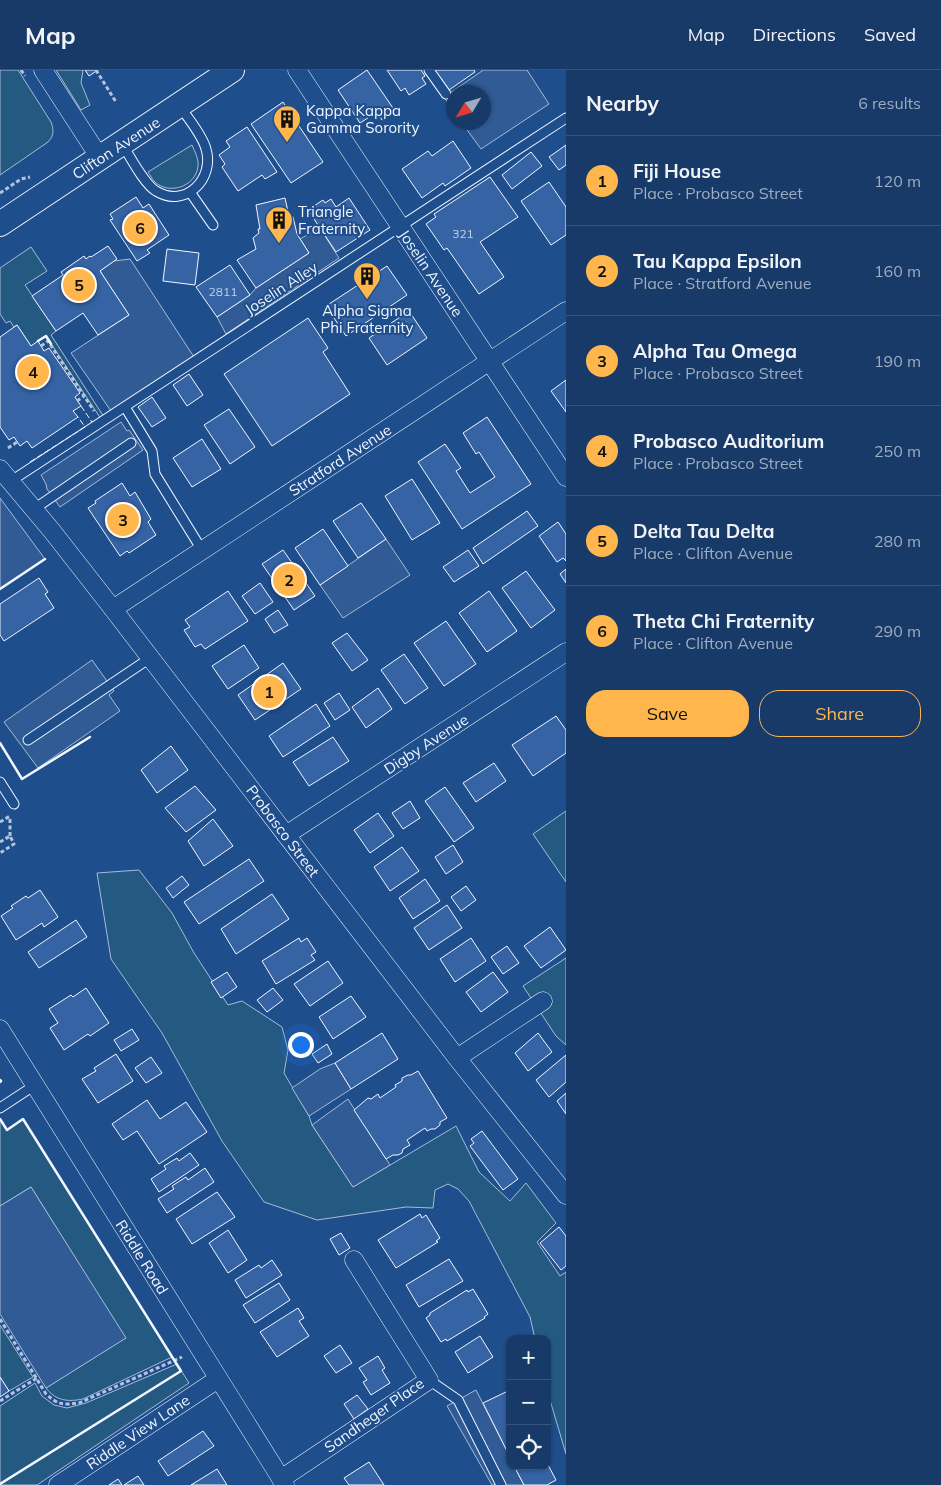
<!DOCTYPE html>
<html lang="en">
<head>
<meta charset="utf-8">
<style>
	:root { --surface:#173a69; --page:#20416f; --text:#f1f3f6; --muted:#9eadc0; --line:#36547d; --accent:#ffb74d }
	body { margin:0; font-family:Mulish,sans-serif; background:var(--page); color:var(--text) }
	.controls { position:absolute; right:15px; bottom:15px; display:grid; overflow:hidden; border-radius:10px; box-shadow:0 1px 4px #0004 }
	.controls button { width:45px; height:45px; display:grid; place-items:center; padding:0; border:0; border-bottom:1px solid var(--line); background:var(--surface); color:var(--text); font:25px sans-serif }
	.compass { position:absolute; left:446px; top:15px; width:45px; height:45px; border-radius:50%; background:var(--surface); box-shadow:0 1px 4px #0004; rotate:232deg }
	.you { position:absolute; left:300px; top:974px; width:18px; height:18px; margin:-12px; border:4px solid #fff; border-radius:50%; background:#1a73e8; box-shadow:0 0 0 8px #1a73e833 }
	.badge { display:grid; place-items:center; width:32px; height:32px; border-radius:50%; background:var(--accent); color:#111; font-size:16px; font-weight:700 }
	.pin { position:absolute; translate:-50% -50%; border:2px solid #fff; box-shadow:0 1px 5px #0006 }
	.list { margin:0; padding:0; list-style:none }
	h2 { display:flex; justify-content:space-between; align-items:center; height:65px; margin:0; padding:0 20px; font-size:21px }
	h2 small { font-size:16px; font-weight:400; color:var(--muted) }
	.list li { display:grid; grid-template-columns:32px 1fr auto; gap:15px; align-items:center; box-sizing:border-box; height:90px; padding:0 20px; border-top:1px solid var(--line) }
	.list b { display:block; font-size:19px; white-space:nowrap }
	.list p { margin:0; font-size:16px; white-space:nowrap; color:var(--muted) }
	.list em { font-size:16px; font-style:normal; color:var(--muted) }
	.actions { display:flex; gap:10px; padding:15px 20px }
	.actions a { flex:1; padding:11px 0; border:1px solid var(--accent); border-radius:20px; text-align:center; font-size:18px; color:var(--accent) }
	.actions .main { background:var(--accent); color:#111 }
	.icon { flex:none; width:28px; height:28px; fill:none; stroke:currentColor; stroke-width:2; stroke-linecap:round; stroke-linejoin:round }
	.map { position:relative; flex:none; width:566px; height:1415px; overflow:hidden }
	header { display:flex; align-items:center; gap:30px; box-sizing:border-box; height:70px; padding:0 25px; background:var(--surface); border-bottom:1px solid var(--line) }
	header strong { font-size:24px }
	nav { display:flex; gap:28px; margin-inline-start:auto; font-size:18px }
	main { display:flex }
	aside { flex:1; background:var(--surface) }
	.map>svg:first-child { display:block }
</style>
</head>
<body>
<header>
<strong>Map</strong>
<nav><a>Map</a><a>Directions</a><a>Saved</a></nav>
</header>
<main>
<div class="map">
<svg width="566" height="1415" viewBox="0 0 566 1415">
	<rect width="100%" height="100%" fill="#1f4e8c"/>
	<g fill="#245a82" stroke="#a8bbd7">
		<path d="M0 0H18L51 52C54 60 54 66 48 72L0 105Z"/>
		<polygon points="56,0 83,0 81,13 90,35 81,40"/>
		<path d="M192 75C195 82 199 89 198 97 195 117 169 125 155 112 152 109 150 105 148 102Z"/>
		<polygon points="31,177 47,201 25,215 56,261 51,265 104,347 101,349 46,266 31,276 17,255 14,257 10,251 6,253 0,244 0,198"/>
		<polygon points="566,741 566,812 533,764"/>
		<polygon points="139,800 172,843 194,883 228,935 242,931 282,957 288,980 284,1003 309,1046 312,1055 353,1117 456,1056 479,1102 510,1131 526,1113 556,1153 537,1172 560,1206 566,1202 566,1384 547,1320 547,1269 535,1269 530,1247 469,1131 458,1119 448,1114 435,1120 433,1138 406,1137 317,1150 264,1132 222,1071 162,963 111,889 97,803"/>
		<polygon points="566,888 566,975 556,966 523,916"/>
		<path d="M0 1049 7 1060 23 1049 172 1287 83 1329C68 1332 56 1331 46 1318L125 1268 31 1117 0 1136Z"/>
		<polygon points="0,1255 33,1307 9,1321 0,1307"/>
		<polygon points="177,1294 189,1313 37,1415 0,1415 0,1336 35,1313 42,1326 54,1335 67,1338 86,1333"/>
	</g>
	<g fill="#305b95" stroke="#a8bbd7">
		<polygon points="482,0 527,0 549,34 481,79 462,53 483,52 483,22 453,22 453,40 444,27 482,1"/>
		<polygon points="320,158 339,188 226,264 217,247 250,225 256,218 309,183 300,169"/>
		<polygon points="130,189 194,287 111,341 71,283 129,245 100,201 114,191"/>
		<polygon points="121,352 127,361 129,360 143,380 60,437 47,419 46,414 41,405"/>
		<polygon points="0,428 45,489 0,519"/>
		<polygon points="386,469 410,505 343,548 320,515"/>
		<polygon points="92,590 114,621 109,625 120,641 38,698 4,652"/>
		<polygon points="335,993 351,1019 309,1046 292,1018 320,999"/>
		<polygon points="348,1029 390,1095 353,1117 312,1055"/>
		<polygon points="31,1117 126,1268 46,1318 0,1244 0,1136"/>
		<polygon points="476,1320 510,1387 510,1396 514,1396 524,1415 492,1415 447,1336"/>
	</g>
	<g fill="#3563a3" stroke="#f2f6ff">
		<polygon points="85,0 98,0 89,6"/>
		<polygon points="367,0 395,41 382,50 377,42 360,53 338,20"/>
		<polygon points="387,0 421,0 425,6 422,8 426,14 409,25 405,18 401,21"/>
		<polygon points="431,0 474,0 475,2 449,20 440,7 437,9"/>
		<polygon points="283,32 323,92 291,113 251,54"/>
		<polygon points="247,57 277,102 265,109 262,105 238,121 222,97 225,94 219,85 230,77 226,71"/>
		<polygon points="453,71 471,98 445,116 443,113 422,128 402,99 428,81 432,86"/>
		<polygon points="566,75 566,95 559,100 549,87"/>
		<polygon points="531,82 542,96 512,119 502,105"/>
		<polygon points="490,107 518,147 480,172 504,207 479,224 447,178 444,180 426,154 436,147 434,144"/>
		<polygon points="549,112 566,137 566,165 551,175 521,131"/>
		<polygon points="136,127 143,138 149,134 169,165 147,180 150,183 137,191 110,150 113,149 110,144"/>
		<polygon points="285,128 289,146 293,147 297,164 309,183 256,218 237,190 256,179 253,168 259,163 258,159 260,159 256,135"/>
		<polygon points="349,128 370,160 336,182 308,140 323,130 325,133 331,129 336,137"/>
		<polygon points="108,176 117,189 100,201 129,245 98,265 83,243 56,261 32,226 63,205 61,202 84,186 86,189 90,186 91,187"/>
		<polygon points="167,179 199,183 195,215 163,211"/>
		<polygon points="230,195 250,225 217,247 196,217"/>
		<polygon points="387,196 407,225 346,266 326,236"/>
		<polygon points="409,241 427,268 387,295 369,268"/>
		<polygon points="308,248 328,278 323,282 350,324 272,376 224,304"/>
		<polygon points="17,255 31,276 38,271 44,281 49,278 80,323 75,327 81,336 73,341 78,347 32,378 27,371 20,376 14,367 9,370 0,357 0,267"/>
		<polygon points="189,304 203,325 187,336 173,315"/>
		<polygon points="566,310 566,342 551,321"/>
		<polygon points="152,327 166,348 152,357 138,337"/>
		<polygon points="229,339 255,377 230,394 204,355"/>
		<polygon points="487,347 531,414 462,459 418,392 445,374 461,398 456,401 470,423 495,407 479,382 476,384 463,363"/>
		<polygon points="202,369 221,399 192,417 173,388"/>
		<polygon points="412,409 440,453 412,470 385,426"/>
		<polygon points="122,413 130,426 135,422 151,449 148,452 156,465 129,483 127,481 120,486 88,438 96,433 95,431"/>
		<polygon points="361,433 386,469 358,488 333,451"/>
		<polygon points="527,441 538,456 483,494 473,478"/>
		<polygon points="558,452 566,464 566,491 563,488 557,492 539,466"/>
		<polygon points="323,459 348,496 320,515 295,478"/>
		<polygon points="283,480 315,526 294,540 262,494"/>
		<polygon points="468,480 479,496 454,512 443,497"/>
		<polygon points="566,499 566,513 560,504"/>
		<polygon points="526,501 555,540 531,558 502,518"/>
		<polygon points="39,508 48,522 45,524 54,538 4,571 0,565 0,534"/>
		<polygon points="260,513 273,532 255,544 242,526"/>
		<polygon points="228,521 248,551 205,579 201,574 195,577 184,560 190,557 185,550"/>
		<polygon points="489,521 517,561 487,582 459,543"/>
		<polygon points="278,540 288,555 274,563 265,549"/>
		<polygon points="446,551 476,594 444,616 414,573"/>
		<polygon points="347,563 368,590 352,601 332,573"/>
		<polygon points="244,575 259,598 228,619 212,596"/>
		<polygon points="404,584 428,618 405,634 381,600"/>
		<polygon points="283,593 301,619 255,650 238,625"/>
		<polygon points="378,618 392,639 366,658 352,637"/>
		<polygon points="339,623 350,640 335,650 324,633"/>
		<polygon points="316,634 330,656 283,687 269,666"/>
		<polygon points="556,646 566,660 566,683 533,706 512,675"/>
		<polygon points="333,667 349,691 309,716 293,692"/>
		<polygon points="171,676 188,700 157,723 141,700"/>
		<polygon points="494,693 506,711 476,732 463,713"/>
		<polygon points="195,716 216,740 186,762 165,738"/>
		<polygon points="445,717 474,758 454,772 425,731"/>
		<polygon points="410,731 420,748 403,759 392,743"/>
		<polygon points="378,743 394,766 370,783 354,760"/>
		<polygon points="213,749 233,776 204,796 188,771"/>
		<polygon points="453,775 463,792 446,804 435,787"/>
		<polygon points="402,777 419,801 390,821 374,797"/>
		<polygon points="249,789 264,811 199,854 184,832"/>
		<polygon points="182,806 189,815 173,828 166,818"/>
		<polygon points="425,809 440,831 413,849 399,828"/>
		<polygon points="466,816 476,830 461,841 451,827"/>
		<polygon points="40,820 58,847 44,857 42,853 16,870 1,846 13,838 11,836 26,826 28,828"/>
		<polygon points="272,824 289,849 236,884 221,859"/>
		<polygon points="447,835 462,858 429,880 414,858"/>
		<polygon points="76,850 87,867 39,898 28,882"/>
		<polygon points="550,857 566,880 541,898 524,876"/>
		<polygon points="299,868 301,872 307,868 316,882 311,885 315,890 276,914 262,891"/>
		<polygon points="471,868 486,891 455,912 440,889"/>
		<polygon points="507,876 519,893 503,904 491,887"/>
		<polygon points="328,891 343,913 310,936 294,914"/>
		<polygon points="227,902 237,917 221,928 211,912"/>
		<polygon points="493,902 508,922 481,942 466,922"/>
		<polygon points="86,918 109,953 90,966 88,964 64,980 50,958 58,953 49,939 71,925 73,927"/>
		<polygon points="273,918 283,930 267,942 257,930"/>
		<polygon points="351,926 366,947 333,969 319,947"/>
		<polygon points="132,959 139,970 121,981 114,970"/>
		<polygon points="382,963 398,989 351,1019 335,993"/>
		<polygon points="538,963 552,982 528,1001 515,983"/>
		<polygon points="327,974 332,984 318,993 312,984"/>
		<polygon points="116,984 133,1011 98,1033 82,1009 96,1001 94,998"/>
		<polygon points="566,985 566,1012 549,1027 536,1010"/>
		<polygon points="151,987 162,1003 146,1013 135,998"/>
		<polygon points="418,1001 447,1048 440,1052 440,1055 435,1059 431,1059 427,1061 425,1058 407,1070 410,1075 403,1079 402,1083 398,1085 393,1085 386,1089 354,1040 368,1028 371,1029 378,1024 380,1028 396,1017 395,1015 402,1011 402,1008 408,1005 411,1005"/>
		<polygon points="566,1023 566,1044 557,1031"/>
		<polygon points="147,1030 160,1049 186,1032 207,1062 159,1094 137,1061 123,1070 112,1054"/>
		<polygon points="482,1061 518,1109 503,1120 470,1076 474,1073 471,1069"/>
		<polygon points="190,1083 199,1095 159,1122 151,1109 166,1099 164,1096 177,1088 179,1091"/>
		<polygon points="205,1098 214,1112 167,1143 158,1129 174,1119 172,1116 186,1107 188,1110"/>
		<polygon points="217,1122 235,1147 192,1174 176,1149"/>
		<polygon points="420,1144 422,1148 426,1145 440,1168 436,1171 438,1172 396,1198 378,1170"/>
		<polygon points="559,1157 566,1166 566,1196 561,1200 540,1173"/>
		<polygon points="228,1160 247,1190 228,1203 209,1173"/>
		<polygon points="341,1163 350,1178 339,1185 330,1169"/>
		<polygon points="449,1189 463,1211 419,1237 406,1215"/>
		<polygon points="272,1190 282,1205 246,1228 235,1210 259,1195 261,1198"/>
		<polygon points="279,1213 290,1230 255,1253 243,1235"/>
		<polygon points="473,1219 488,1244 484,1247 485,1248 447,1271 446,1269 441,1272 426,1248 430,1245 430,1243 467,1220 468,1222"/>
		<polygon points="298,1238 304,1248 299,1251 309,1266 277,1287 260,1262"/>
		<polygon points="480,1266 493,1287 468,1303 455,1282"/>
		<polygon points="340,1275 352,1293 336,1303 324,1286"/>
		<polygon points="378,1286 385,1298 382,1300 390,1313 371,1325 363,1312 367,1310 359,1298"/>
		<polygon points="0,1307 9,1321 0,1327"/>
		<polygon points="510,1320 510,1387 483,1333"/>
		<polygon points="357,1325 368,1339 354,1349 344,1334"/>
		<polygon points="203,1361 214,1376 168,1406 158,1391"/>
		<polygon points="369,1392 384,1415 349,1415 344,1408"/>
		<polygon points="547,1393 556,1410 547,1415 524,1415 514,1396 547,1396"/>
		<polygon points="217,1399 227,1415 191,1415"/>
		<polygon points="138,1406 144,1415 124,1415"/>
		<polygon points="118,1409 122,1415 109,1415"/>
	</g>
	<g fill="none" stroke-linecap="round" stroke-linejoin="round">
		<g stroke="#f2f6ff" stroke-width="11">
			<g id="service">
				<polyline points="429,0 446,24"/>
				<path d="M122 74C130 86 144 114 156 121 185 139 215 109 206 79 202 64 188 49 180 36"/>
				<polyline points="190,122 213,155"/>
				<polyline points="125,337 152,381 155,404 202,480"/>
				<polyline points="11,411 566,48"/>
				<polyline points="34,439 131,373"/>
				<polyline points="28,670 150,588"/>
				<polyline points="0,712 14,734"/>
				<polyline points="0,1038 35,1015"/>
				<polyline points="429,1310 458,1330 501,1415"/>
			</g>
		</g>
		<g stroke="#f2f6ff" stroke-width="19">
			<g id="minor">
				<polyline points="43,0 100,88"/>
				<polyline points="297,0 566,407"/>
				<polyline points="0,399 52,461 113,539 457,988 566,1125"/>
				<polyline points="113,539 566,241"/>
				<polyline points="286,765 566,582"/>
				<polyline points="0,959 285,1415"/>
				<polyline points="457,988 543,931"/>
				<polyline points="281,1409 429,1310 354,1190"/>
				<polyline points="58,1415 218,1309"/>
			</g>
		</g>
		<g stroke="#f2f6ff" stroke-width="26">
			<polyline id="secondary" points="0,154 232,0"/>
		</g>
		<g stroke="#b3c4dc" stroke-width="3" stroke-dasharray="4 2.5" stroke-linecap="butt">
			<polyline points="21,0 25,6"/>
			<polyline points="96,0 116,32"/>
			<polyline points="0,123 21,109 30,107"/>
			<polyline points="41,276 48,271 94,341"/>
			<polyline points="77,331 84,326"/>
			<polyline points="8,378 17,372"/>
			<polyline points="0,752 10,746"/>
			<polyline points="10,766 10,747"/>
			<polyline points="0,772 10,766 14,774 0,783"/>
			<path d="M0 1249 46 1324C58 1335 63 1335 79 1333L182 1287"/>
			<polyline points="0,1331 37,1308"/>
		</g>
		<use href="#service" stroke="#1f4e8c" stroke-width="9"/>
		<use href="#minor" stroke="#1f4e8c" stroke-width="18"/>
		<use href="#secondary" stroke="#1f4e8c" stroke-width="24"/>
		<g stroke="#f2f6ff" stroke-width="1" stroke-dasharray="6 2.5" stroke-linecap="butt">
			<polyline points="81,336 92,352"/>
			<polyline points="30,392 85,357 78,347"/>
		</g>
		<g stroke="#f2f6ff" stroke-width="2.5">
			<polyline points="38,271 46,266 51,274"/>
			<polyline points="0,519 45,489"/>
			<polyline points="0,673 22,709 90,667"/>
			<polyline points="0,1010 1,1011 0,1012"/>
			<polyline points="0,1049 7,1060 23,1049 181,1301 0,1414"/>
		</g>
	</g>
	<defs>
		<g id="building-pin" transform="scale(1.4375)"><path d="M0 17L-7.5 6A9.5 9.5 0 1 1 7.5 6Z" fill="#ffb74d" stroke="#1f4e8c"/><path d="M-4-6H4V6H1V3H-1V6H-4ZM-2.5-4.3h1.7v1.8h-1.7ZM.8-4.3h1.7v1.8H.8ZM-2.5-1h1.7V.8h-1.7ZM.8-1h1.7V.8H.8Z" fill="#111"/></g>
	</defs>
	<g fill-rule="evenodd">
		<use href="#building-pin" x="287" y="49"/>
		<use href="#building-pin" x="279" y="150"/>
		<use href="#building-pin" x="367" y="206"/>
	</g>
	<g text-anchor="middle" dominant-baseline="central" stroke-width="4" stroke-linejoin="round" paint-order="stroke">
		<g font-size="12" fill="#c3d1e8">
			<text x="463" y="163">321</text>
			<text x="223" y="221">2811</text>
		</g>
		<g font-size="15" fill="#f2f6ff" stroke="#1f4e8c" text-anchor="start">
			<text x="306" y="40">Kappa Kappa<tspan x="306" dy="17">Gamma Sorority</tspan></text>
			<text x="298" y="141">Triangle<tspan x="298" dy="17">Fraternity</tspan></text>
			<text x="367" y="240" text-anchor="middle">Alpha Sigma<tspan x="367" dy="17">Phi Fraternity</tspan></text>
		</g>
		<g font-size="15" fill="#f2f6ff" stroke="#1f4e8c">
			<text transform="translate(116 78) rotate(-33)">Clifton Avenue</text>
			<text transform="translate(431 203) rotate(56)">Joselin Avenue</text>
			<text transform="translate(281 218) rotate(-33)">Joselin Alley</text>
			<text transform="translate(340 390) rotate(-33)">Stratford Avenue</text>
			<text transform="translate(426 674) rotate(-33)">Digby Avenue</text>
			<text transform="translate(283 761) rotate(53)">Probasco Street</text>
			<text transform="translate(142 1187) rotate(58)">Riddle Road</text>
			<text transform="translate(374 1345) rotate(-35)">Sandheger Place</text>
			<text transform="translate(138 1362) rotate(-34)">Riddle View Lane</text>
		</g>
	</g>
</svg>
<div class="controls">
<button>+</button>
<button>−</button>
<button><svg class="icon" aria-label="locate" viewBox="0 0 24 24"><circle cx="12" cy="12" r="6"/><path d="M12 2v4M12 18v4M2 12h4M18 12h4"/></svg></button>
</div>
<svg class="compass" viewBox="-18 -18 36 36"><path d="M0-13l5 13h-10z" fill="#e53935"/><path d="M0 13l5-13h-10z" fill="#9eadc0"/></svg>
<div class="you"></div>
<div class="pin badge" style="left:269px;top:622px">1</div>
<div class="pin badge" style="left:289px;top:510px">2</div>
<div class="pin badge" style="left:123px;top:450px">3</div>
<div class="pin badge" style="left:33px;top:302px">4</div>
<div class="pin badge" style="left:79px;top:215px">5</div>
<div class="pin badge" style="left:140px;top:158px">6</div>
</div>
<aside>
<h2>Nearby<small>6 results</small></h2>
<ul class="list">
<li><span class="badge">1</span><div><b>Fiji House</b><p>Place · Probasco Street</p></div><em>120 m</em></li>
<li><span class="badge">2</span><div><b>Tau Kappa Epsilon</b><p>Place · Stratford Avenue</p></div><em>160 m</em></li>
<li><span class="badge">3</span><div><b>Alpha Tau Omega</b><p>Place · Probasco Street</p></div><em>190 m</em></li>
<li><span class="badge">4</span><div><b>Probasco Auditorium</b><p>Place · Probasco Street</p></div><em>250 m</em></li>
<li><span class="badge">5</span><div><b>Delta Tau Delta</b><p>Place · Clifton Avenue</p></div><em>280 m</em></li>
<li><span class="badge">6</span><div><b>Theta Chi Fraternity</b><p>Place · Clifton Avenue</p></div><em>290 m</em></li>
</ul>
<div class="actions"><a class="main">Save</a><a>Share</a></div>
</aside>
</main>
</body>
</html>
